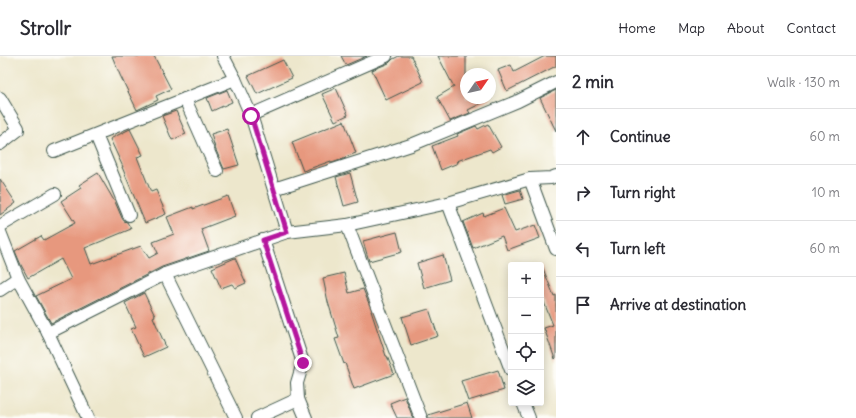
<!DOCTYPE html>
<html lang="en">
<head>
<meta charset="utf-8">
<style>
	:root { --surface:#fff; --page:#f2f2f3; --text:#2b2b33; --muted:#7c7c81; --line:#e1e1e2 }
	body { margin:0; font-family:Delius,sans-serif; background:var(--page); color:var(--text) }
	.controls { position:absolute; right:12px; bottom:12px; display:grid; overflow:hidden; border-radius:4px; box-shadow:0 2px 10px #0003 }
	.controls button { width:36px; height:36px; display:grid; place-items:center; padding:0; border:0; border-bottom:1px solid var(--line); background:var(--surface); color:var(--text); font:20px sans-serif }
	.compass { position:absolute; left:460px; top:12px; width:36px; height:36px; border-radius:50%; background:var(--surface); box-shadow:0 2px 10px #0003; rotate:56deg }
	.stop { position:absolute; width:12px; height:12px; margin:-9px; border:3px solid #b5179e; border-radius:50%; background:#fff }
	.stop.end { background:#b5179e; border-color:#fff; box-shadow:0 1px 4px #0008 }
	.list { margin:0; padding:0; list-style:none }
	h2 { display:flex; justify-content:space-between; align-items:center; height:52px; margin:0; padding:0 16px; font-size:17px }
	h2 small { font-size:13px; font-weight:400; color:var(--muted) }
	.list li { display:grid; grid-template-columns:26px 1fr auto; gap:12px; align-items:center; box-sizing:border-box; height:56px; padding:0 16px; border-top:1px solid var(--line) }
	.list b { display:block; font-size:15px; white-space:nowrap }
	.list em { font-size:13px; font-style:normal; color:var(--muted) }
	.icon { flex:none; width:22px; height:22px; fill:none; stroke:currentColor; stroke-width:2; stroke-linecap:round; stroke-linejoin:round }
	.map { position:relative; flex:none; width:556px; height:362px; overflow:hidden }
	header { display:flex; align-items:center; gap:24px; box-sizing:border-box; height:56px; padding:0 20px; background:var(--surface); border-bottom:1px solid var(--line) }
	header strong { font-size:19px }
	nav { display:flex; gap:22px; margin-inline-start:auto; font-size:14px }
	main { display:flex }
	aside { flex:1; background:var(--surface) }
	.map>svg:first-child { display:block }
</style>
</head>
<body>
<header>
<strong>Strollr</strong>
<nav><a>Home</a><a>Map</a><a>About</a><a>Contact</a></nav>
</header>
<main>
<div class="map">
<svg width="556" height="362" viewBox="0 0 556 362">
	<rect width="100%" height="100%" fill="#fdfcf7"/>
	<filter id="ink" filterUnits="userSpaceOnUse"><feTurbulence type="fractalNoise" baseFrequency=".025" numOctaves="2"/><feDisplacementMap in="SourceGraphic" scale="8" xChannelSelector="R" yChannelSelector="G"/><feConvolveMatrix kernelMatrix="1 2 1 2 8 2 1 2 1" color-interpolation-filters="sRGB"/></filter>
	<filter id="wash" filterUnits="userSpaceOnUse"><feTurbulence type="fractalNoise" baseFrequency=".012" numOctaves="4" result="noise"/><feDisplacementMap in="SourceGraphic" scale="16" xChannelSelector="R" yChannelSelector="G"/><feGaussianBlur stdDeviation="0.9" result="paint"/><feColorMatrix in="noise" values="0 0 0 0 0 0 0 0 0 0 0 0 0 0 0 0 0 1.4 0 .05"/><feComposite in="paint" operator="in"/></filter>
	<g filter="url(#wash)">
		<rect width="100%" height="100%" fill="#ede7cc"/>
		<g id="blocks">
			<g fill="#e7987e">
				<polygon points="112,0 154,0 171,33 156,40 158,44 137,54 120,19"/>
				<polygon points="341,0 367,0 346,9"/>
				<polygon points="399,0 411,0 423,26 386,44 372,14 389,7 393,3"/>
				<polygon points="438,0 466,0 466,42 492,42 468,54 470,57 450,65 437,41 454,31"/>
				<polygon points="545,0 556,0 556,10 507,35 498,14 511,9 514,16"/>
				<polygon points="283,4 292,22 257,38 248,20"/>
				<polygon points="336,32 348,59 335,65 322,38"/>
				<polygon points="227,34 232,46 212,55 207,42"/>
				<polygon points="556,34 556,75 540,42"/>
				<polygon points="176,55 186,78 172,84 162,60"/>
				<polygon points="344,65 356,97 345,101 346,102 332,107 331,105 303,115 292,86"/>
				<polygon points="488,68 501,91 492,96 490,93 457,105 458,107 441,114 432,90 458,80 457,78 476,70 478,73"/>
				<polygon points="130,73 143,99 137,101 151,136 156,134 166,158 145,167 122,111 123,111 110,83"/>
				<polygon points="227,73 239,109 224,113 215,92 211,78"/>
				<polygon points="98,117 116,148 122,162 124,165 127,166 131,173 85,192 91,208 141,190 149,202 158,197 153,186 174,178 167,161 193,151 193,153 228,140 235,160 201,173 209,195 162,211 51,267 36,240 71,223 61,203 28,222 21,209 15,195 41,180 44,184 75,167 61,145 81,132 79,129"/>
				<polygon points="350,117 358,146 344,150 336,121"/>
				<polygon points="0,123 16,147 0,159"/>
				<polygon points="520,134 523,143 505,148 502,139"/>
				<polygon points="504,152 515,176 535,169 540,182 507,194 502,180 473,192 463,166 483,157 484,160"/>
				<polygon points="397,176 402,196 369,205 363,185"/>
				<polygon points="443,199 450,224 424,232 417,207"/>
				<polygon points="235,202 246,227 235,232 232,228 221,232 212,212"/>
				<polygon points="541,210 542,210 554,240 556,239 556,302 555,303 544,272 553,269 541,239"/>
				<polygon points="344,217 349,237 363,233 372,255 371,255 386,300 387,300 394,318 354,333 345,307 344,308 335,283 339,282 328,246 323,222"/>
				<polygon points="144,237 155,260 153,261 166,291 144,301 131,273 136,271 125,247"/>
				<polygon points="429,253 438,280 411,289 402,261"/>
				<polygon points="498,314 504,334 468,345 461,325"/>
				<polygon points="405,341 413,362 397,362 390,347"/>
				<polygon points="467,347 472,362 428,362 428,359"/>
			</g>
		</g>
	</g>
	<g filter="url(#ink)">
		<use href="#blocks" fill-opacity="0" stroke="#3e564b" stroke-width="1"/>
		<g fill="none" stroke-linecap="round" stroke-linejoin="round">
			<g stroke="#3e564b" stroke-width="14">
				<g id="street">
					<polyline points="223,0 235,23 251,59 287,176"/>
					<polyline points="0,42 18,72 18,74 0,88"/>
					<polyline points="185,43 217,115"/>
					<polyline points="251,59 386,0"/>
					<polyline points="96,79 129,159"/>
					<polyline points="54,95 235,23"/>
					<polyline points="530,123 556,193"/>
					<polyline points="274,133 411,89 518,45 556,26"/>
					<polyline points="448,147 511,314"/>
					<polyline points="347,169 421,362"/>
					<polyline points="0,170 55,138"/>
					<polyline points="0,176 18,222 48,277 88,362"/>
					<polyline points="263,184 303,307 297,327 298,343 306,362"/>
					<polyline points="165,218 236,362"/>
					<polyline points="0,234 18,222"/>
					<polyline points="48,277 165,218 287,176 347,169 448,147 530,123 551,122 556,120"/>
					<polyline points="523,347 529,362"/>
					<polyline points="257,362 298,343"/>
				</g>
			</g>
			<use href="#street" stroke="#fff" stroke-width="12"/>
		</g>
	</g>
	<g fill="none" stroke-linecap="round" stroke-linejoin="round" filter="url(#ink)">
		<polyline stroke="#b5179e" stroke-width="5" points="251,60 287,176 263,184 303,307"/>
	</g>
</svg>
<div class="controls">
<button>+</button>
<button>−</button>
<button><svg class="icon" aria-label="locate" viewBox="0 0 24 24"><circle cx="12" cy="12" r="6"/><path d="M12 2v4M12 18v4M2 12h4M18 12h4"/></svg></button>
<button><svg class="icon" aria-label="layers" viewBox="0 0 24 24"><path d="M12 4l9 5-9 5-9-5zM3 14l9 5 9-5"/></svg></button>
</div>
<svg class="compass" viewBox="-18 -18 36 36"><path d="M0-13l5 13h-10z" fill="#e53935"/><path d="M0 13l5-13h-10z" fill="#7c7c81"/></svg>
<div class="stop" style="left:251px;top:60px"></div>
<div class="stop end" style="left:303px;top:307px"></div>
</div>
<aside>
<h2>2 min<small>Walk · 130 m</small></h2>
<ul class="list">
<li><svg class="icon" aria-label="ahead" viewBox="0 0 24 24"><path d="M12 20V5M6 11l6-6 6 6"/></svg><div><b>Continue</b></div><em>60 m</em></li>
<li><svg class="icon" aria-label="right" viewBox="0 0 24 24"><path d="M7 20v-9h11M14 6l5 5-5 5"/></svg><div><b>Turn right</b></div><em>10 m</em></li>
<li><svg class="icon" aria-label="left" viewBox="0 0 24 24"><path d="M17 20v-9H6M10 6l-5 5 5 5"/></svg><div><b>Turn left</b></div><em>60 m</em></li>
<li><svg class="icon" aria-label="arrive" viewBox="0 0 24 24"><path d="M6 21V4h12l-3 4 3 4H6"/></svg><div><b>Arrive at destination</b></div></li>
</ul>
</aside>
</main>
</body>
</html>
